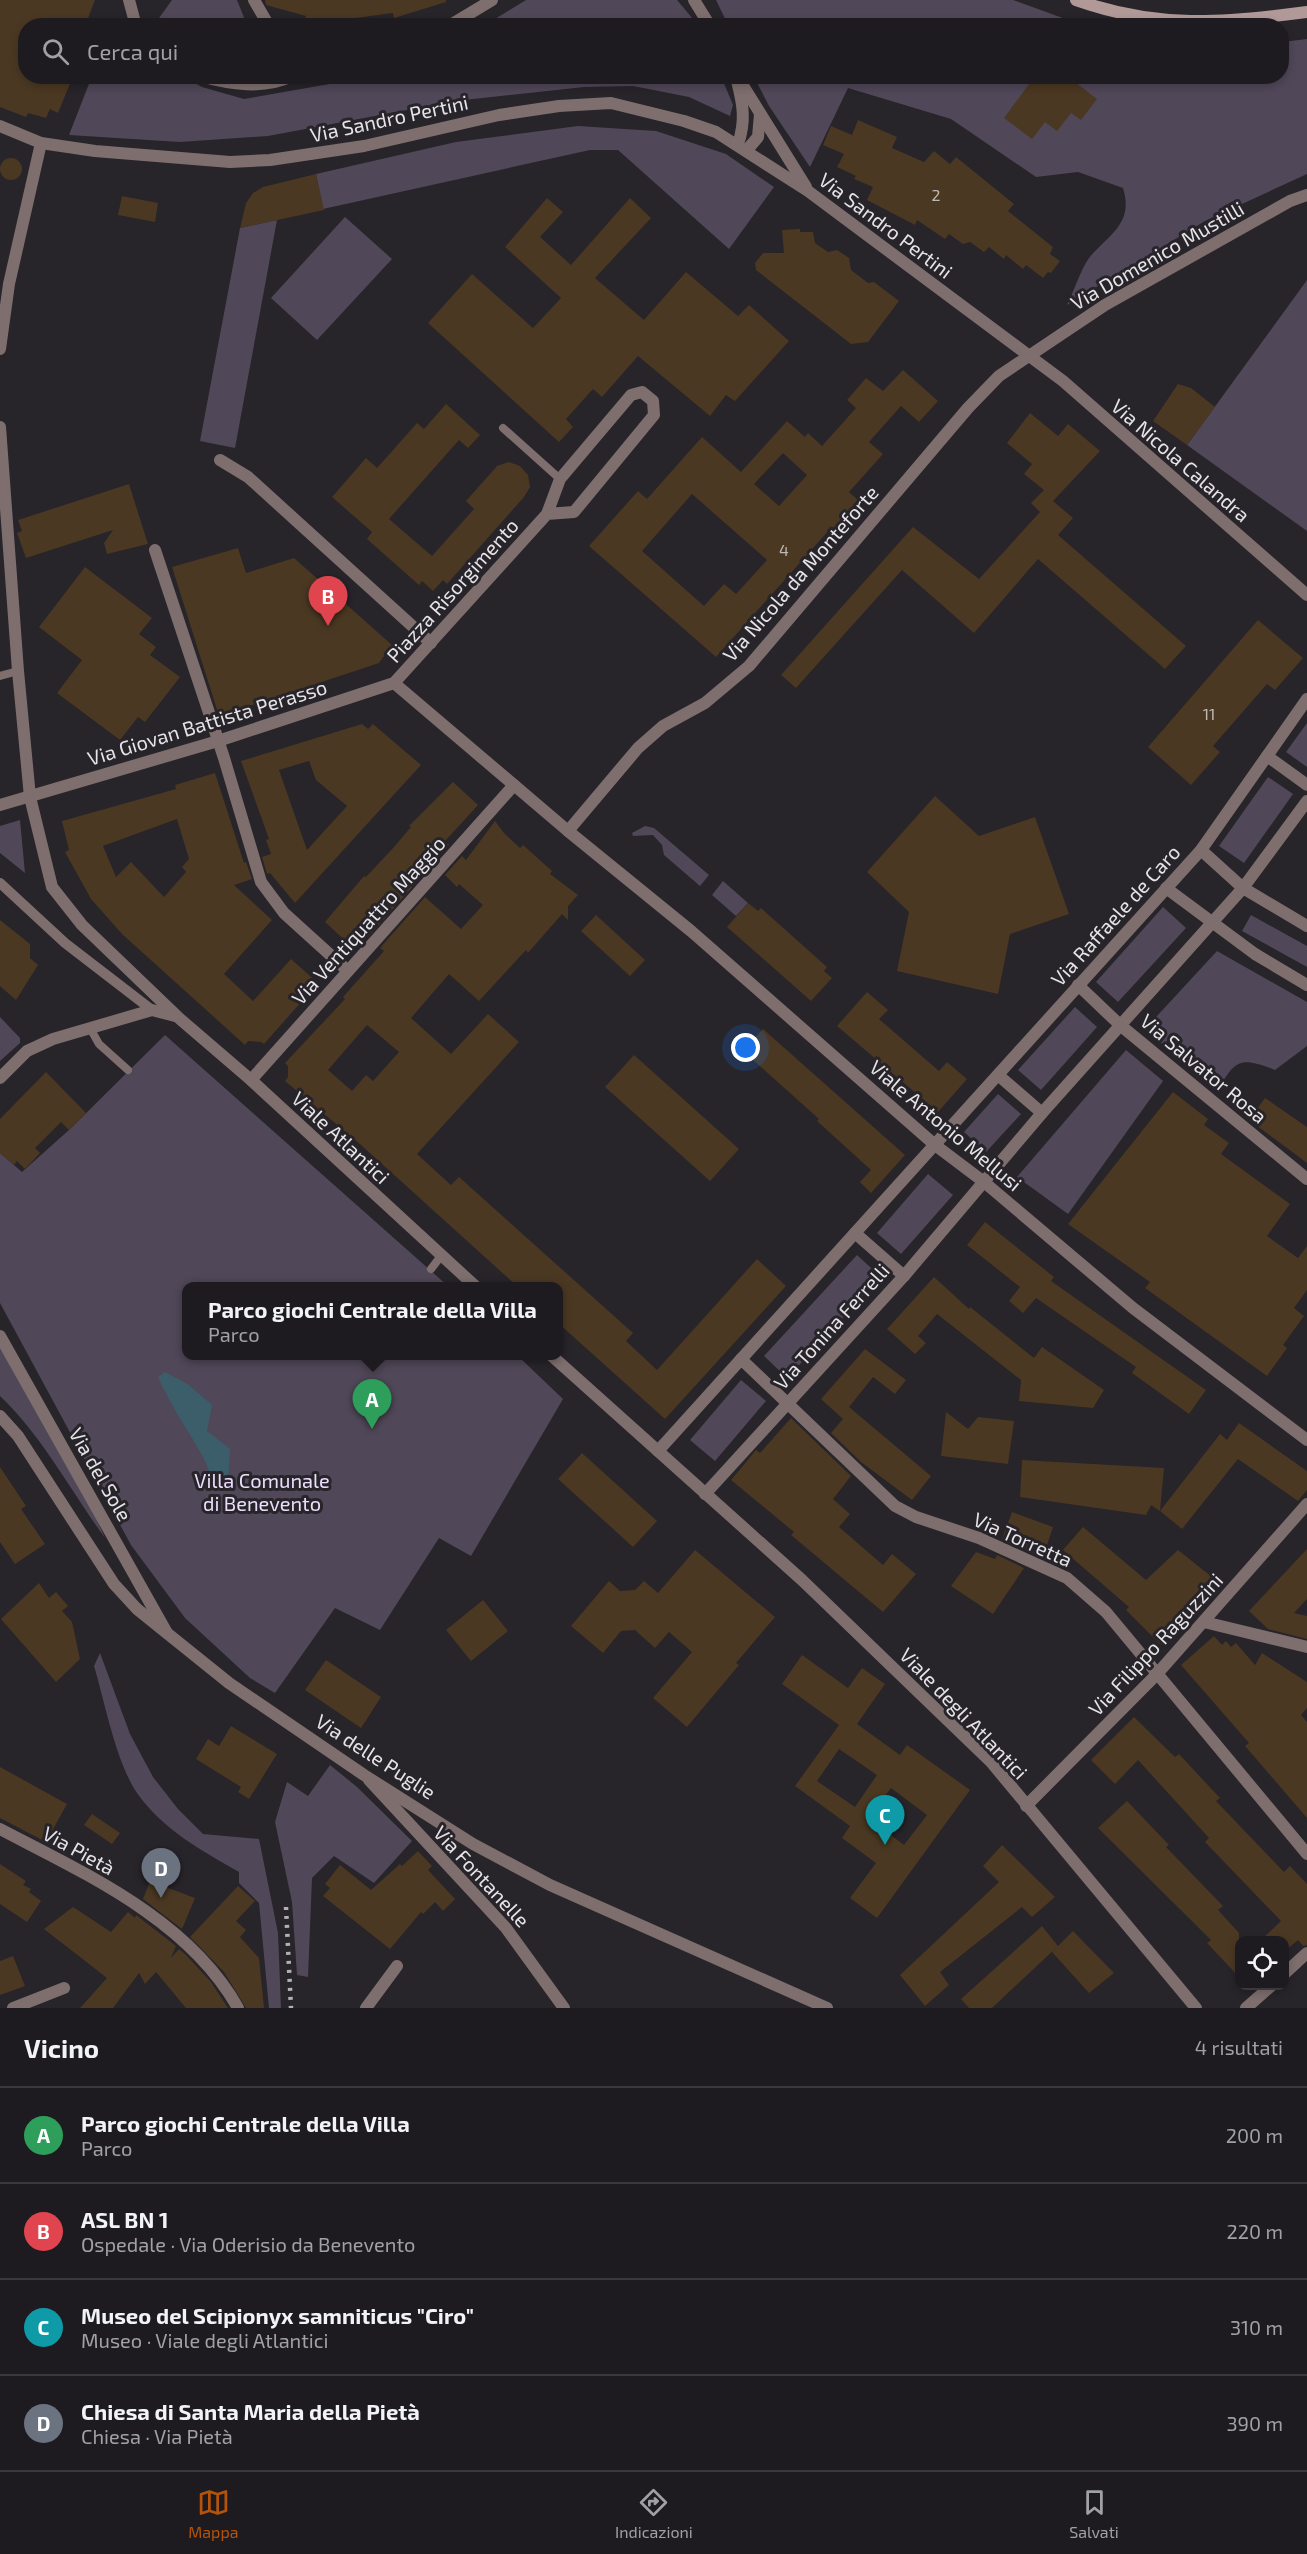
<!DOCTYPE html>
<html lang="it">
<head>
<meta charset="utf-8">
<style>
	:root { --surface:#1d1b20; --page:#252429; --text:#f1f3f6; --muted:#a0a1a5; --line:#3b393e; --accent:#b45309 }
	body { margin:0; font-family:"Exo 2",sans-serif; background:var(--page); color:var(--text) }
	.controls { position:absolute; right:18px; bottom:18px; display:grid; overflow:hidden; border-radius:12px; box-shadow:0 3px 9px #0003 }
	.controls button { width:54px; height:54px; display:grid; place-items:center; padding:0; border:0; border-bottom:2px solid var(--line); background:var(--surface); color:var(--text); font:30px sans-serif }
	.you { position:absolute; left:746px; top:1048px; width:21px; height:21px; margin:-15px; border:4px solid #fff; border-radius:50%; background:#1a73e8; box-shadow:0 0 0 9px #1a73e833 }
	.badge { display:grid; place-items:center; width:39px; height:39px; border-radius:50%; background:var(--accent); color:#fff; font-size:20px; font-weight:700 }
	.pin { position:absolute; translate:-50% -50px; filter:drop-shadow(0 2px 3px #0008) }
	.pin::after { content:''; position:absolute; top:32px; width:21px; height:18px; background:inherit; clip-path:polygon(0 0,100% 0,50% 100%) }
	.popup { position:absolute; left:182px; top:1282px; width:381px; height:78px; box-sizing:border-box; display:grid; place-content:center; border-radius:12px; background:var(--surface); filter:drop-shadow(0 2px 4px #0005); font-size:20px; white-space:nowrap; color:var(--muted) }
	.popup b { font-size:22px; color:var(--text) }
	.popup::after { content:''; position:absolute; left:50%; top:100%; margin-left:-12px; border:12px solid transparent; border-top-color:var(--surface) }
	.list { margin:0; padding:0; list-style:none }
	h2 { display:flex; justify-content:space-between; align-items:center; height:78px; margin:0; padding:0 24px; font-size:26px }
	h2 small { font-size:20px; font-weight:400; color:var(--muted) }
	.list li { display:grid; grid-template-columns:39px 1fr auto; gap:18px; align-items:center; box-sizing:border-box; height:96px; padding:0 24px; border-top:2px solid var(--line) }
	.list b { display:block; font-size:22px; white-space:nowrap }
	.list p { margin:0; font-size:20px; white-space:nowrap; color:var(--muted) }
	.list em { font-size:20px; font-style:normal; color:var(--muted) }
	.icon { flex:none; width:33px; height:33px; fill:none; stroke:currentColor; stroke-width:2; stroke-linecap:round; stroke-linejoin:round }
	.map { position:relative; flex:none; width:1307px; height:2008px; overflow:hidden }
	.search { position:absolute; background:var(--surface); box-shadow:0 3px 9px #0003; left:18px; right:18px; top:18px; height:66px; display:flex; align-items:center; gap:15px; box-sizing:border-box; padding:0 21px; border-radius:24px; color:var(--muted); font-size:22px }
	.sheet { height:462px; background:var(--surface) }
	nav { display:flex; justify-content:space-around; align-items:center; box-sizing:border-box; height:84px; border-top:2px solid var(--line); background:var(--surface); font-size:16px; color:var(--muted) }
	nav a { display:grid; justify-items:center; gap:3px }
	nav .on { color:var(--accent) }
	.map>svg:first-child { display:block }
</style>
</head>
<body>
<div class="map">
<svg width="1307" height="2008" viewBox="0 0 1307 2008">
	<rect width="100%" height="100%" fill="#27242a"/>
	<g fill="#504758">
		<polygon points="172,0 237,0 247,25 154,25"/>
		<polygon points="526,0 677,0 698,25 485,25"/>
		<polygon points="716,0 1013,0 1082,25 728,25"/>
		<path d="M1307 39V174L1205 221 1067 305C1074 291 1080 271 1089 258 1109 234 1134 224 1123 188L1078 172 1036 177 951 119 848 88 810 167 769 106 754 77 1282 76V42Z"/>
		<polygon points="92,76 184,77 202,87 244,99 375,76 721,76 733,105 730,116 689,97 633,86 584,87 455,101 268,136 180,142 69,135"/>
		<polygon points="578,126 656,131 726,154 774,187 729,249 618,150 590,150 323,209 316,174 456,142"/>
		<polygon points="345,217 392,259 317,340 271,298"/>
		<polygon points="277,220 235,448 200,441 240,228"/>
		<polygon points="1307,280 1307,531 1187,445"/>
		<polygon points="1307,723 1307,767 1286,752"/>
		<polygon points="1268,777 1293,794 1244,863 1219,846"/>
		<polygon points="20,820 25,873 0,853 0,826"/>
		<polygon points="645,826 654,828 709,875 700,886 664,855 662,845 653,835 633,836 632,833"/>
		<polygon points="723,881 748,903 736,916 712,895"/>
		<polygon points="1163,907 1186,928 1118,1002 1096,982"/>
		<polygon points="1251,915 1307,946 1307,967 1242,931"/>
		<path d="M1217 951 1307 1002V1046L1275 1070C1239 1056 1235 1060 1217 1092L1145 1029Z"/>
		<polygon points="1075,1007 1097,1027 1041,1090 1018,1070"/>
		<polygon points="0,1017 20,1038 20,1043 0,1061"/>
		<polygon points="165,1035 448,1286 186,1286 186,1356 518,1356 563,1399 471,1556 439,1538 380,1630 335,1608 275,1693 250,1678 185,1618 131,1545 0,1303 0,1153 22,1172 69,1130"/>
		<polygon points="1126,1050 1163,1081 1068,1214 1017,1177"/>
		<polygon points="998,1094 1021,1114 986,1152 964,1132"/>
		<polygon points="928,1174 953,1195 901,1254 877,1233"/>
		<polygon points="857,1255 881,1277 787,1378 764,1356"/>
		<path d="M0 1346 88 1500 105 1538C71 1491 42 1436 0 1396Z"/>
		<polygon points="741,1380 766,1401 715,1461 690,1440"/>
		<path d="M100 1653 130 1734 153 1777 178 1809 203 1834 259 1839 278 1933 281 2008H269L259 1903 239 1883V1872C202 1851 162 1829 137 1793 116 1762 105 1703 94 1666Z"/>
		<polygon points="330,1765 357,1787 412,1841 374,1883 334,1856 312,1878 308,1977 297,1975 292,1902 275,1822 287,1782 308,1796"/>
	</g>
	<path fill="#3c5d6a" d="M165 1372 189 1385 212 1405 207 1431 230 1449 228 1482 213 1481C209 1474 208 1466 204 1459 189 1431 171 1407 158 1377Z"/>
	<g fill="#4a3822" fill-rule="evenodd">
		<polygon points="0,0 95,0 85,26 26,26 26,76 73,76 58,113 50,109 46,118 28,113 26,117 0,107"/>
		<polygon points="265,0 446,0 446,2 394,18 393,13 348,19 349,25 331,26 304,21 306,16 266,5"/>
		<polygon points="1035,76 1067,76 1097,99 1081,120 1071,113 1057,131 1045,122 1032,139 1004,118"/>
		<polygon points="858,120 897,137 892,148 924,162 934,151 950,164 956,157 1014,204 1008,211 1053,247 1050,254 1060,261 1051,273 1048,272 1043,278 1026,265 1023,269 1006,255 1004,259 989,247 984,252 970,242 963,244 949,234 945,239 917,220 915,225 867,200 873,187 854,179 856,176 837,167 844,154 823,145 831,126 852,135"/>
		<circle cx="11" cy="169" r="11"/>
		<polygon points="316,174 324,210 240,228 246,203 253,193 263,187"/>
		<polygon points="122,196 158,203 155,222 118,215"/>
		<polygon points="547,198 563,212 540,237 571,265 630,198 651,218 595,278 644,320 686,272 738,316 749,305 789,341 735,401 726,395 710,416 638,356 602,397 593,389 566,419 573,427 559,442 428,323 472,274 533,328 561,298 505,247"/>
		<polygon points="800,229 800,232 813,232 815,243 828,252 837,250 849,258 851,270 868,283 874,282 899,301 868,342 851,344 756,270 755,263 763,253 784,253 782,230"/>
		<path d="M903 370 938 401 919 422 901 406 869 442 883 454 849 492 859 501 832 531 830 529 716 657 589 546 638 491 647 499 702 437 741 472 787 421 805 437 808 433 822 446 856 408 847 400 866 378 883 391ZM783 453 807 475 779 506 754 484ZM692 494 767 560 736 594 724 584 704 606 642 551Z"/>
		<polygon points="1178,384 1191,388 1215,407 1187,445 1153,421"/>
		<polygon points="446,404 480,435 468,448 459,440 389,519 432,556 474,509 466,501 497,466 509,462 520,466 528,475 530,487 524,497 447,584 443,580 433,591 422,581 419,585 367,539 372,532 332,497 366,458 377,468 417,423 424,429"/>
		<polygon points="1030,413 1058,436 1068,424 1100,451 1053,501 1073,518 1058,535 1186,646 1165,669 1038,559 974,633 902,570 796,688 781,675 913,527 979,579 1040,512 1031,503 1044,490 1024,474 1032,464 1007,443"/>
		<polygon points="129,484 148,544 107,554 104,543 113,530 26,558 17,533 22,531 18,520"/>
		<polygon points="238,548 246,573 294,558 392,645 379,663 219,716 172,567"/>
		<polygon points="85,567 152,618 139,634 156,647 150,655 180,677 145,722 138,717 120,740 57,693 82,660 39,627"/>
		<polygon points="1258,620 1303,658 1275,690 1267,684 1213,746 1220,752 1191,785 1148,747"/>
		<path d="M362 724 368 729 373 724 421 765 295 903 270 873 267 874 262 857 271 854 266 840 269 839 241 761ZM309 761 316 780 347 806 307 850 279 770Z"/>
		<path d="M215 773 244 863 246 862 252 879 234 885 272 920 224 974 253 1001 291 959 318 983 264 1044 261 1042 248 1041 245 1045 122 934 91 899 65 852 69 850 62 821 176 789 175 785ZM177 819 189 859 182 867 186 872 164 897 131 862 116 877 103 846Z"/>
		<polygon points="453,782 478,805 445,841 449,845 433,863 429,859 409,880 413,886 368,937 362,932 350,945 325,922 364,876 366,877 394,847 411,827 409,826"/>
		<polygon points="935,796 979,836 1035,817 1069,914 1010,934 998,994 897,971 909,912 867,872"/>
		<path d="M495 821 504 833 520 848 523 845 552 871 550 874 578 895 568 906V920L562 914 528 953 526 950 479 1001 449 974 411 1018 451 1054 488 1014 519 1042 417 1154 451 1185 459 1177 633 1333 626 1341 657 1370 757 1259 786 1286 665 1419 558 1323V1287H518L361 1145 285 1081 288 1077V1066L285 1063 345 999 343 997 384 951 380 948 425 897 461 929 483 905 459 884 457 887 445 875 462 856 466 860ZM367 1025 399 1052 373 1081 366 1075 352 1091 328 1070Z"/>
		<polygon points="748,903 758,911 761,908 827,967 824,971 832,978 811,1001 727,927"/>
		<polygon points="596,915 645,960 630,976 581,931"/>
		<polygon points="0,920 30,944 30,958 38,965 16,1000 0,986"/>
		<polygon points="867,992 888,1010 879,1019 939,1071 947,1062 967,1079 938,1112 837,1026"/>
		<polygon points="763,1029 905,1155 871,1193 860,1182 871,1170 817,1121 819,1119 743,1051"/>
		<polygon points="634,1055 739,1149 710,1181 605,1087"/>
		<polygon points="46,1072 86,1113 69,1130 61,1122 35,1148 40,1153 25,1169 17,1161 14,1165 0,1153 0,1119"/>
		<polygon points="1173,1092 1208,1119 1204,1125 1229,1143 1221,1154 1290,1204 1267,1236 1298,1258 1307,1246 1307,1290 1294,1308 1304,1316 1283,1345 1287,1348 1267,1376 1145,1288 1150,1282 1068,1224"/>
		<polygon points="1265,1098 1307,1127 1307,1163 1249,1120"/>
		<polygon points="985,1222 1054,1277 1051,1281 1206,1390 1189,1414 1132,1373 1136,1367 1036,1298 1023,1313 1009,1301 1020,1287 967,1245"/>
		<polygon points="934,1277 969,1309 970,1307 1034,1358 1042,1347 1104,1390 1093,1408 1019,1401 1021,1380 937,1314 918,1336 926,1343 915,1354 887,1329"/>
		<polygon points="865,1349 906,1380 895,1394 873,1377 849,1407 931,1476 912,1500 861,1462 831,1433 843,1419 821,1399"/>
		<polygon points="946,1412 968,1429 978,1417 1014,1421 1008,1464 941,1456"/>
		<polygon points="791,1418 851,1476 833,1499 850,1514 839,1527 883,1565 892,1554 916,1574 883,1612 791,1535 794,1532 731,1480 756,1450 760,1453"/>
		<polygon points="1239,1423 1307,1471 1307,1490 1298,1501 1238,1459 1182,1529 1160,1511 1220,1434 1227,1440"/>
		<polygon points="582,1453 657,1521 633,1547 558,1479"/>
		<polygon points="1022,1460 1164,1468 1160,1511 1151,1505 1146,1515 1020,1497"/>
		<polygon points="0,1467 26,1506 21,1509 45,1544 15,1564 0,1542"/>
		<polygon points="1012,1512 1053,1527 1043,1557 1002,1539"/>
		<polygon points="1083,1527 1146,1580 1178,1550 1222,1585 1161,1645 1126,1610 1129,1607 1063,1550"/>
		<polygon points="1307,1549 1307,1599 1294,1613 1307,1616 1307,1639 1268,1629 1249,1611"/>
		<polygon points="695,1550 775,1617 736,1663 739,1665 687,1727 653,1698 692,1652 669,1632 655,1648 635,1630 621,1631 603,1653 571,1626 609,1581 620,1591 635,1590 644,1581 658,1593"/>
		<polygon points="976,1552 995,1559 997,1555 1024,1568 993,1614 951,1586"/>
		<polygon points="39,1583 49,1598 56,1592 68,1606 62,1611 72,1622 80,1659 56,1682 1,1619"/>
		<polygon points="483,1600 508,1631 471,1661 446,1630"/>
		<polygon points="1214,1636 1222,1645 1226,1641 1231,1647 1236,1643 1255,1665 1262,1653 1307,1682 1307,1708 1301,1715 1307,1722 1307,1818 1245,1746 1249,1743 1181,1665"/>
		<path d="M802 1655 848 1688 862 1668 885 1684 857 1724 900 1755 907 1745 970 1790 877 1918 850 1898 876 1863 842 1838 850 1826 795 1786 839 1725 782 1684ZM839 1749 877 1775 855 1807 817 1781ZM891 1788 927 1815 904 1845 868 1818Z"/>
		<polygon points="326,1660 381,1697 361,1728 305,1690"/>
		<polygon points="1134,1717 1175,1757 1179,1754 1220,1798 1216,1801 1284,1872 1290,1866 1307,1884 1307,1945 1303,1946 1298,1940 1284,1952 1284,1941 1260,1941 1281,1921 1205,1842 1209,1838 1138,1760 1115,1784 1091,1760"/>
		<polygon points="231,1726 277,1754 249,1799 238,1792 241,1787 196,1759 208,1739 219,1746"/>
		<polygon points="0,1767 67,1804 46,1842 0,1818"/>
		<polygon points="1127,1801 1169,1845 1166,1847 1223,1906 1218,1910 1239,1933 1239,1977 1207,1943 1211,1940 1098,1828"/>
		<polygon points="92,1814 120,1833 112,1844 84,1825"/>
		<polygon points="1002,1845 1055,1897 1032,1917 1022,1907 940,1972 949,1985 925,2006 900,1975 999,1882 983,1866"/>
		<polygon points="418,1851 432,1866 428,1870 455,1899 443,1911 435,1902 423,1914 421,1912 390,1949 323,1896 330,1888 325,1884 340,1865 371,1890 400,1864 402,1866"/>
		<polygon points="0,1864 26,1881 23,1885 31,1889 29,1892 41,1901 27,1922 0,1904"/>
		<polygon points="150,1881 195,1898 182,1929 143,1899"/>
		<polygon points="238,1886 255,1901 236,1921 246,1930 240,1937 259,1958 264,2008 246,2008 224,1972 190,1937"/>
		<polygon points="73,1907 111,1932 128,1912 135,1918 136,1915 176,1946 171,1958 179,1949 186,1955 211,1982 228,2008 186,2008 156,1972 145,1984 139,1973 113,2008 80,2008 107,1978 44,1929"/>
		<polygon points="1042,1926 1058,1946 1073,1931 1114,1973 1089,1993 1052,1952 1057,1947 992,2008 969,2008 961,1999"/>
		<polygon points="13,1956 25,1986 0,1995 0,1961"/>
	</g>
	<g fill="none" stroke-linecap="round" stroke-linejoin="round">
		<g stroke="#7e6f6e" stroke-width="8">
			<polyline points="503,428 560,479"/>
			<polyline points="0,676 18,671"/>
			<polyline points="90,1028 99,1044 128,1070"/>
			<polyline points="431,1269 441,1256"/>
		</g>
		<polyline stroke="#7e6f6e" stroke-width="10" points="0,883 65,943 152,1010"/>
		<g stroke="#7e6f6e" stroke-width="12">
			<polyline points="129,0 136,26"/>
			<polyline points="254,0 269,26"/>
			<polyline points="694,0 710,26"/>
			<polyline points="449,26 492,0"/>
			<path d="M200 76C229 84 264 90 292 76"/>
			<polyline points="737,76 806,187"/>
			<path d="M737 81C743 104 746 121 738 144"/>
			<polyline points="0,126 41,143 95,151 230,162 270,160 364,146 499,115 559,106 611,103 684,121 716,132 808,191 1063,381 1307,595"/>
			<polyline points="747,150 758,137 760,114"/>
			<polyline points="0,349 9,284 41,143"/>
			<polyline points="0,427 18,671 30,797 52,887 82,925 180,1019 251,1080 475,1286"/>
			<polyline points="220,460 248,477 431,643"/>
			<polyline points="155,550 224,758 261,882 284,913 348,971"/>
			<polyline points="394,683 568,831 691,931 935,1145 984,1182 1133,1308 1307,1440"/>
			<polyline points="1267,756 1307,785"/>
			<polyline points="0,805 218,741 394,683 547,514 560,479 631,395 642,392 653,401 654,415 574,512 547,514"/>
			<polyline points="568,831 638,748 663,726 705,703 749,666 968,408 999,376 1105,305 1290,201 1307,195"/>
			<polyline points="1201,850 1243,888 1307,926"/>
			<polyline points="1166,888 1255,954 1307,985"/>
			<polyline points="1078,985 1120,1025 1307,1179"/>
			<polyline points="998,1075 1042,1113"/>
			<polyline points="0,1078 27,1051 53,1039 152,1010 175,1016"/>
			<polyline points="251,1080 514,785"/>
			<polyline points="855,1233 904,1276"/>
			<polyline points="0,1336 167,1633"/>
			<polyline points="552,1356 802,1580 991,1762 1196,2008"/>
			<polyline points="741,1359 895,1506 916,1517 979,1538 1067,1578 1106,1612 1307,1854"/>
			<polyline points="658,1451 1201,850 1307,699"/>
			<polyline points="705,1494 904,1276 1042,1113 1243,888 1307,801"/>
			<polyline points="1204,1622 1307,1647"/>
			<polyline points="369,1780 506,1928 564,2008"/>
			<polyline points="1026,1806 1157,1674 1307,1504"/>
			<path d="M0 1829C86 1874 189 1920 238 2008"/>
			<polyline points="1284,1974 1307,1953"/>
			<polyline points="13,2008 64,1988"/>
			<polyline points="366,2008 397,1966"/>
			<polyline points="1246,2008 1271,1986"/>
		</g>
		<polyline stroke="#7e6f6e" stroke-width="12" points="0,1416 18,1436 114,1584 137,1609 229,1683 364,1775 473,1844 550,1885 827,2008"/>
		<path stroke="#b19998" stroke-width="12" d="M1076 0C1158 29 1223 23 1307 12"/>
		<polyline stroke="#b3b1b6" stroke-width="4.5" stroke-dasharray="3 6" stroke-linecap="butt" points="286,1907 291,2008"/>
	</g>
	<g text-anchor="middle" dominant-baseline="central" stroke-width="6" stroke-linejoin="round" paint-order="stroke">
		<g font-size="16" fill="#bfb9b6">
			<text x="936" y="194">2</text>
			<text x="784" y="549">4</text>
			<text x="1209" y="713">11</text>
		</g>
		<g font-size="20" fill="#e6e4e8" stroke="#27242a">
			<text transform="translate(389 118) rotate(-12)">Via Sandro Pertini</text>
			<text transform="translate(886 225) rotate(37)">Via Sandro Pertini</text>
			<text transform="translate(1157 255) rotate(-30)">Via Domenico Mustilli</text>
			<text transform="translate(1181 460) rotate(41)">Via Nicola Calandra</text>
			<text transform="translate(800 573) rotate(-49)">Via Nicola da Monteforte</text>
			<text transform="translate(452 590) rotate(-48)">Piazza Risorgimento</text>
			<text transform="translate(207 722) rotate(-17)">Via Giovan Battista Perasso</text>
			<text transform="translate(1115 915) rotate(-48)">Via Raffaele de Caro</text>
			<text transform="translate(368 920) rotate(-48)">Via Ventiquattro Maggio</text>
			<text transform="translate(1204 1068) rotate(40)">Via Salvator Rosa</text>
			<text transform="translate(946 1125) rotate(40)">Viale Antonio Mellusi</text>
			<text transform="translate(341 1137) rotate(43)">Viale Atlantici</text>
			<text transform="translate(831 1326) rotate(-48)">Via Tonina Ferrelli</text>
			<text transform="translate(101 1474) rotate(60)">Via del Sole</text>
			<text transform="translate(1023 1539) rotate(24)">Via Torretta</text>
			<text transform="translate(1155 1644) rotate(-47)">Via Filippo Raguzzini</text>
			<text transform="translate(964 1713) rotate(46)">Viale degli Atlantici</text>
			<text transform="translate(376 1756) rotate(33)">Via delle Puglie</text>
			<text transform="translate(79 1850) rotate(29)">Via Pietà</text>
			<text transform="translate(482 1876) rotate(47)">Via Fontanelle</text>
		</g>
		<g font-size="20" fill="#ecddfc" stroke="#27242a">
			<text x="262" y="1480">Villa Comunale<tspan x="262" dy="23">di Benevento</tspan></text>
		</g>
	</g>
</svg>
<div class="controls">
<button><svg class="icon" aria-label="locate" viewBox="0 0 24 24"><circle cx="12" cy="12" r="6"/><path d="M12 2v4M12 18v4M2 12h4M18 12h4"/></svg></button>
</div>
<div class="you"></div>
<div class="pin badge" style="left:372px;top:1429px;background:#2e9e5b">A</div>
<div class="popup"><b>Parco giochi Centrale della Villa</b>Parco</div>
<div class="pin badge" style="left:328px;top:626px;background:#e0444e">B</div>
<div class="pin badge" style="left:885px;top:1845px;background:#0f9aa8">C</div>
<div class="pin badge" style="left:161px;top:1898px;background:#6b7280">D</div>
<div class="search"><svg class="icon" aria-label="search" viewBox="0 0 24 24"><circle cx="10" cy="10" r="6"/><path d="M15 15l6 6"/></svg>Cerca qui</div>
</div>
<section class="sheet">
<h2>Vicino<small>4 risultati</small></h2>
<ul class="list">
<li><span class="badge" style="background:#2e9e5b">A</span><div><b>Parco giochi Centrale della Villa</b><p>Parco</p></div><em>200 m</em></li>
<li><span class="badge" style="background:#e0444e">B</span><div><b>ASL BN 1</b><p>Ospedale · Via Oderisio da Benevento</p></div><em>220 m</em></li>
<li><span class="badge" style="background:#0f9aa8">C</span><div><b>Museo del Scipionyx samniticus &quot;Ciro&quot;</b><p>Museo · Viale degli Atlantici</p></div><em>310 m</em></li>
<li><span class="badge" style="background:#6b7280">D</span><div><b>Chiesa di Santa Maria della Pietà</b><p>Chiesa · Via Pietà</p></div><em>390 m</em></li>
</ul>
</section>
<nav>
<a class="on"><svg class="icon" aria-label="map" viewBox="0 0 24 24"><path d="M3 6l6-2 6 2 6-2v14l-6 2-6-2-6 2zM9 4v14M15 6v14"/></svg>Mappa</a>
<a><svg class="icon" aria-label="directions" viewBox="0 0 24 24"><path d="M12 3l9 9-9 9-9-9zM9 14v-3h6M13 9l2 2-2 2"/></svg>Indicazioni</a>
<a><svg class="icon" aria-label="saved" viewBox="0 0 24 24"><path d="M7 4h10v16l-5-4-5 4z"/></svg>Salvati</a>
</nav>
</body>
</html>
